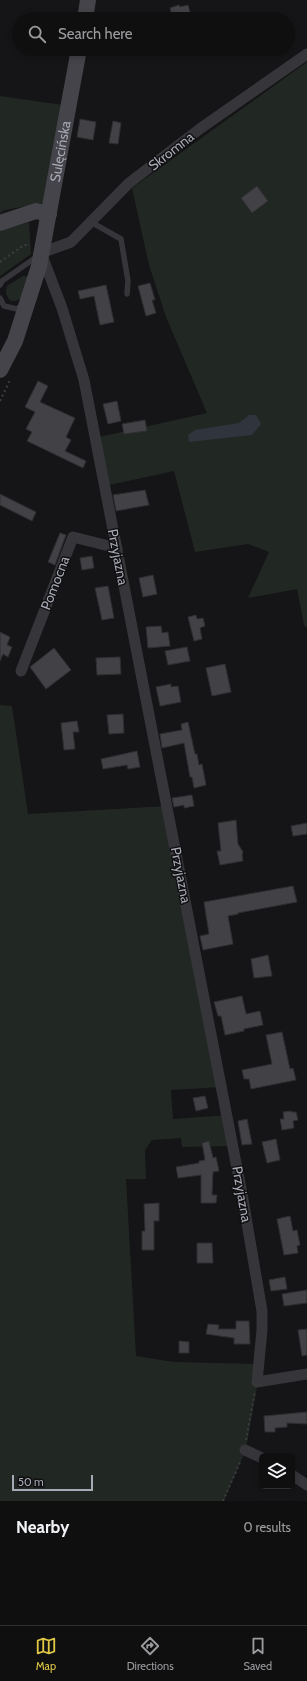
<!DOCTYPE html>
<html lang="en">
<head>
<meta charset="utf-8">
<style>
	:root { --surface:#100f10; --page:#1e1d1e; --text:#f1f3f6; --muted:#9c9c9f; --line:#302f30; --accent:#dec844 }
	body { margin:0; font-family:Cabin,sans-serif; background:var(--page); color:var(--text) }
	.controls { position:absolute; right:12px; bottom:12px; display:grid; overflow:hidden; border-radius:6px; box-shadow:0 2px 6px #0003 }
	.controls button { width:36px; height:36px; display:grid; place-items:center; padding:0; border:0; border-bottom:1px solid var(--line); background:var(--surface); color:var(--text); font:20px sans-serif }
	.scale { position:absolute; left:12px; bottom:10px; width:81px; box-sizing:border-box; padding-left:4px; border:2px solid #a7a9b4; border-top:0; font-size:11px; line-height:14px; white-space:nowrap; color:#a7a9b4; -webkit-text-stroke:3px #100f11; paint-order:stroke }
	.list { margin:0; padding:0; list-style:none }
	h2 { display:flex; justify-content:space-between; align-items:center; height:52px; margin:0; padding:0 16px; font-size:17px }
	h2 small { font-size:13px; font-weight:400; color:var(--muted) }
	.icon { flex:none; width:22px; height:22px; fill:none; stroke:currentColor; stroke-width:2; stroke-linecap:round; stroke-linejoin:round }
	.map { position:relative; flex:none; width:307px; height:1501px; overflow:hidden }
	.search { position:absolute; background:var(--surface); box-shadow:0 2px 6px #0003; left:12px; right:12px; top:12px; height:44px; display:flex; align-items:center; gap:10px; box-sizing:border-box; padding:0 14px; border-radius:22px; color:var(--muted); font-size:15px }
	.sheet { height:124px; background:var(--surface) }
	nav { display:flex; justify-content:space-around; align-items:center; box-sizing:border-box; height:56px; border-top:1px solid var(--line); background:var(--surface); font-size:11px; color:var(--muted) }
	nav a { display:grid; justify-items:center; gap:2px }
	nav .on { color:var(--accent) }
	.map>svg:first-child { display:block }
</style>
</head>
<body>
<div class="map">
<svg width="307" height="1501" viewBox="0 0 307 1501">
	<rect width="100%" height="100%" fill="#151416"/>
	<g fill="#212823">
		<polygon points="307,62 307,628 304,625 297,589 248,598 269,552 248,544 195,552 174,471 105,486 95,438 207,413 166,317 149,265 132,188"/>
		<polygon points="0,96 63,105 44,203 5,210 0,213"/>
		<polygon points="29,222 31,254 0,276 0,231"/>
		<path d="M23 276H26L29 279C25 289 25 302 11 301 6 296 5 293 7 286Z"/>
		<polygon points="0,705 12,706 28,814 168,806 222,1087 171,1090 173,1119 229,1115 234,1146 182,1147 181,1138 152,1140 145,1150 146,1179 126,1179 136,1356 174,1362 261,1364 246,1449 224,1501 0,1501"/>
	</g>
	<polygon fill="#2f343d" points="249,415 256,415 261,424 252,435 189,442 188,435 195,430 239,423"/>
	<g fill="#414146" stroke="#2f2e31">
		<polygon points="179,5 180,7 188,5 192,19 173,19 170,8"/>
		<polygon points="80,119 96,122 93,140 77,137"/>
		<polygon points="113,121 121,123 118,144 109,143"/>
		<polygon points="257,186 268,201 252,213 241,198"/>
		<polygon points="150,283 155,300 152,300 156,313 146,316 138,286"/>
		<polygon points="106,285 114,322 100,325 94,296 80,299 78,291"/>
		<polygon points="38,381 48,386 40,402 75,418 66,437 71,440 65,451 86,461 83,468 27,441 32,432 26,429 35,412 25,407"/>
		<polygon points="117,401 121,421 108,424 103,404"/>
		<polygon points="145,420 147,431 124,434 122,424"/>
		<polygon points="145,490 149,505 116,511 113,495"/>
		<polygon points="0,494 36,512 32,521 0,505"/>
		<polygon points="60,533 66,535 55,565 48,562"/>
		<polygon points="92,556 94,568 82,570 80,558"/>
		<polygon points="153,575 157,594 143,597 139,578"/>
		<polygon points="108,586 114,618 102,620 95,588"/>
		<polygon points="196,615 197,619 203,618 205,626 200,628 202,639 194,641 188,617"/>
		<polygon points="161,626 162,633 168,632 170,646 148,648 146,627"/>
		<polygon points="0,632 10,637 7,645 12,647 8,657 3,654 0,661"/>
		<polygon points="187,647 190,661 168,665 165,651"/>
		<polygon points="54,648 71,670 46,689 30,667"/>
		<polygon points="120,657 121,674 97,675 96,658"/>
		<polygon points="225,664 231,692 212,696 206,668"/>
		<polygon points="171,684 171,687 178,686 181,702 160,706 156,687"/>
		<polygon points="123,714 124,733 109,734 107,715"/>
		<polygon points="77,721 79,732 73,732 75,749 64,750 61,723"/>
		<polygon points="188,722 195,754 197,754 199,765 202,764 206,785 194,788 192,777 190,777 184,743 162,748 160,734 182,730 181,724"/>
		<polygon points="137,751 140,767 128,769 127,765 103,769 101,759"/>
		<polygon points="192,795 194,806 184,808 184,805 174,807 172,798"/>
		<polygon points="236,820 238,844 243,852 242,855 243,861 220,865 217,851 221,851 218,823"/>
		<polygon points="307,823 307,834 293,836 291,826"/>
		<polygon points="293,886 297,902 238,913 238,914 228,916 233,944 203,950 200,936 209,934 204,902"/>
		<polygon points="268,955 272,976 254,978 251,959"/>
		<polygon points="242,996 246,1014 260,1011 263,1025 244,1029 244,1031 225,1035 221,1016 218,1016 214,1002"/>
		<polygon points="282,1032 290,1069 293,1068 296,1080 251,1089 249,1079 244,1079 242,1070 272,1064 266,1035"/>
		<polygon points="205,1096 208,1108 196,1111 193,1098"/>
		<polygon points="291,1111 291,1112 296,1112 298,1120 293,1121 294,1128 282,1130 280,1119 284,1119 283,1112"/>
		<polygon points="247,1119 252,1144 242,1145 238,1121"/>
		<polygon points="276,1139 280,1160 267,1163 262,1142"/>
		<polygon points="209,1141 213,1158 216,1157 219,1171 213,1172 212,1195 217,1195 216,1203 201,1203 201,1175 178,1178 176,1167 199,1163 199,1161 205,1160 202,1143"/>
		<polygon points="159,1203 159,1221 154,1221 154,1250 142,1250 142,1231 145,1231 144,1204"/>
		<polygon points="290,1216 293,1231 297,1230 300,1245 297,1246 298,1253 284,1255 277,1219"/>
		<polygon points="197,1243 212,1243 213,1263 197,1263"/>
		<polygon points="285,1277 287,1289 271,1291 269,1280"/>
		<polygon points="307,1290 307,1303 284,1306 282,1294"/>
		<polygon points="236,1321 249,1321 250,1344 234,1344 234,1338 206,1334 208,1324 219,1325 218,1329 236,1329"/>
		<polygon points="307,1329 307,1355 302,1356 298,1330"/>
		<polygon points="179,1341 189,1342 189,1353 179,1353"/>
		<polygon points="307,1412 307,1424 287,1423 287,1427 275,1428 275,1432 265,1432 264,1416"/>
	</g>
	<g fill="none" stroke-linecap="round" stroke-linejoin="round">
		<g stroke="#3c3c41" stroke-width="2" stroke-dasharray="2 3" stroke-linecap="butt">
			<polyline points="0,262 24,245 30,245"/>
			<polyline points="0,401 10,380"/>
			<polyline points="246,1440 255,1391"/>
			<polyline points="223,1501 241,1460"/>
		</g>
		<g stroke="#36363a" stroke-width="5.5">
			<polyline points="91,222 121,239 128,281 127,294"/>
			<polyline points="0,285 2,281 38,256"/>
			<polyline points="0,298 4,306 17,309 22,305"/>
		</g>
		<g stroke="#36363a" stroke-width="11">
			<polyline points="307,54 201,128 129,183 71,242 41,253 62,308 84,380 242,1194 262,1311 262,1330 257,1382 307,1374"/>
			<polyline points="21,671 73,537 117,548"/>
			<polyline points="245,1450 262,1458"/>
			<polyline points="292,1475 307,1485"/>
		</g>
		<g stroke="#44444a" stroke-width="16">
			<polyline points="85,19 88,0"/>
			<polyline points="0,223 36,211 49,214"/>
			<path id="s1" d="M0 370 15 341 39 266 79 49"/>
		</g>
	</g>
	<g text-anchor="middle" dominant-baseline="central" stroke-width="3" stroke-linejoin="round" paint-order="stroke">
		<g font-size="14" fill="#a7a9b4" stroke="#100f11">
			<text stroke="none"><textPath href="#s1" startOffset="228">Sulęcińska</textPath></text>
			<text transform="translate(171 151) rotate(-38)">Skromna</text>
			<text transform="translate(118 557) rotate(79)">Przyjazna</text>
			<text transform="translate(55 583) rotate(-69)">Pomocna</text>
			<text transform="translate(181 875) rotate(79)">Przyjazna</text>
			<text transform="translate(242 1194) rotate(80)">Przyjazna</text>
		</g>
	</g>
</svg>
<div class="controls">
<button><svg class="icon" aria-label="layers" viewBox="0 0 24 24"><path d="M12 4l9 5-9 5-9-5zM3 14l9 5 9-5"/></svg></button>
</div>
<div class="scale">50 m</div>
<div class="search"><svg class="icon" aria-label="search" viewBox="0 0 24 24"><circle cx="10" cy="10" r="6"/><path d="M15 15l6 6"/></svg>Search here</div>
</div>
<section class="sheet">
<h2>Nearby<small>0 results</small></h2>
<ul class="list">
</ul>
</section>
<nav>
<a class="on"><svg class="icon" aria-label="map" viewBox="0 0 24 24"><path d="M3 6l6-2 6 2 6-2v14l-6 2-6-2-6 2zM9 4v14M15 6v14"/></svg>Map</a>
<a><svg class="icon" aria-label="directions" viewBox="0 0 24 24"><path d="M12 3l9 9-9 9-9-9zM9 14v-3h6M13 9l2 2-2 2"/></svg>Directions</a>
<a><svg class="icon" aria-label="saved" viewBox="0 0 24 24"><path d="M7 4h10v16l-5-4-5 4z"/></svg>Saved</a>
</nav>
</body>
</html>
